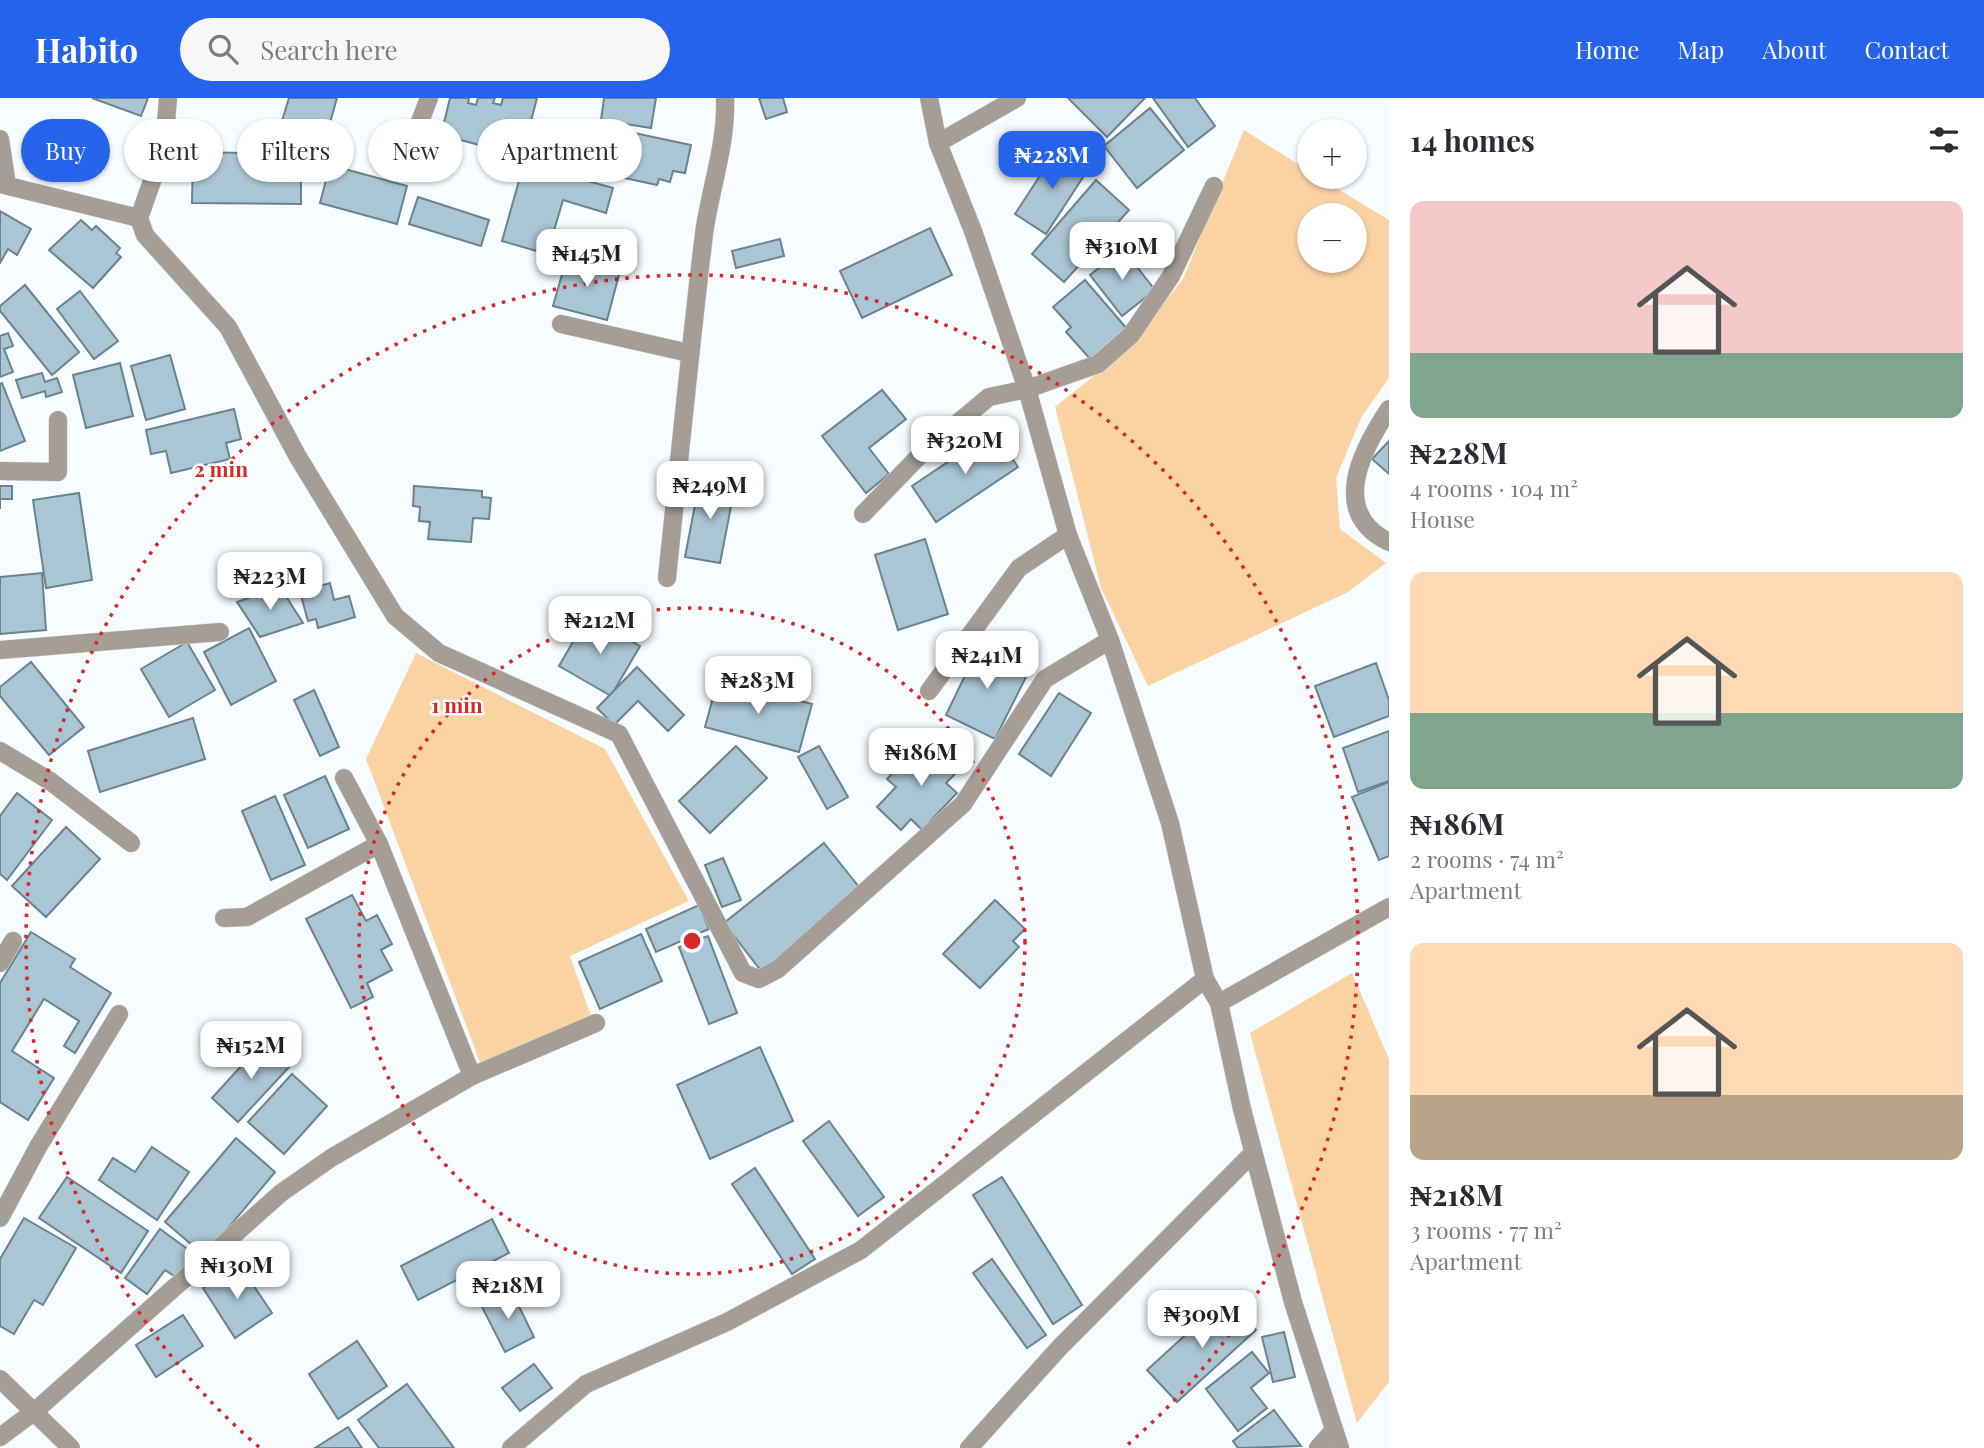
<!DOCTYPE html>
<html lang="en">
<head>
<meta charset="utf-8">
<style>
	body { margin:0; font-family:"Playfair Display",serif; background:#f7f7f7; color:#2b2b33; height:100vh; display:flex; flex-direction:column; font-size:26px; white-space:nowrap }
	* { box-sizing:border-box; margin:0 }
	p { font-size:23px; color:#7c7c81 }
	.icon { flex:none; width:38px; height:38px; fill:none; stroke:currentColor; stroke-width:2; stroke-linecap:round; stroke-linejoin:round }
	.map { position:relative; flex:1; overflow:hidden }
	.drawer { display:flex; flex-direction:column; background:#fff; width:595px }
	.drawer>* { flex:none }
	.hud { position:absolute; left:21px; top:21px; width:665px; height:63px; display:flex; gap:14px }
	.tools { position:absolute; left:1297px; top:21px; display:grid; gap:14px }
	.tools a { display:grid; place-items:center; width:70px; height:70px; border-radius:50%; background:#fff; box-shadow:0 2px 5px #0004; font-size:35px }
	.price { position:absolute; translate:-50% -60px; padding:0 16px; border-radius:14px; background:#fff; color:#222; font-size:23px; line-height:46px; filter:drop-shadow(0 2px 4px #0008) }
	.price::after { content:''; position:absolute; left:50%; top:42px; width:21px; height:16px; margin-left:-10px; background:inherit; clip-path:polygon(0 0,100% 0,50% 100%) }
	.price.on { background:#2563eb; color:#fff }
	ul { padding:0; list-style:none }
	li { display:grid; align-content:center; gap:14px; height:371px; padding:0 21px }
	li span { display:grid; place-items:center; height:217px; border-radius:14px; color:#555 }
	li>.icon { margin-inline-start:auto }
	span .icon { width:126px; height:126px; fill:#fffc; stroke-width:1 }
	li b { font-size:30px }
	h2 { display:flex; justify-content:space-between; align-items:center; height:84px; padding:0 21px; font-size:30px }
	.chip { padding:0 24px; border-radius:32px; background:#fff; box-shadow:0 2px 5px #0004; font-size:24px; line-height:63px }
	.chip.on { background:#2563eb; color:#fff }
	header { display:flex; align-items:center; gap:42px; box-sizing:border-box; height:98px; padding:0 35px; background:#2563eb; color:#fff }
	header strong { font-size:33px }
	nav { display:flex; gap:38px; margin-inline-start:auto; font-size:24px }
	.search { width:490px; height:63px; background:#f7f7f7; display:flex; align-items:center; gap:18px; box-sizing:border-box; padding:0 24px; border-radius:38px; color:#7c7c81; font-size:26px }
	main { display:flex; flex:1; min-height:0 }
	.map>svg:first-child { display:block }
	.green { fill:#fbd3a3; fill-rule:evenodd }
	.building { fill:#aac5d3; stroke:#6a8390; stroke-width:2 }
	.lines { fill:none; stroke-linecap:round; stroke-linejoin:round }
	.minor-casing { stroke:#d2d9dc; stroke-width:19 }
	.minor { stroke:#a69e95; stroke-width:18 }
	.ring { fill:none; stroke:#d62828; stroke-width:3.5; stroke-dasharray:3.5 7 }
	.centre { fill:#d62828; stroke:#fff; stroke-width:3.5 }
	.ring-label { font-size:21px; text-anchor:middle; font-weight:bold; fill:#d62828; stroke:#fff; stroke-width:5; stroke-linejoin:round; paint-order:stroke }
</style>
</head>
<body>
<header>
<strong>Habito</strong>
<div class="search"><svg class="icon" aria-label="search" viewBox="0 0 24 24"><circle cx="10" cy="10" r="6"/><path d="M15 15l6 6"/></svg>Search here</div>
<nav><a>Home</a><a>Map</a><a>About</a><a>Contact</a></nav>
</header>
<main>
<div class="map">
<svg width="1389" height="1350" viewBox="0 0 1389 1350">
	<rect width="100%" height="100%" fill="#f6fcff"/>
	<!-- green -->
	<g class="green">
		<path d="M1244,32l65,41v6h9l71,43v158l-27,38 -26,62 4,51 46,34 -38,29 -200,94 -47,-98 -46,-181 72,-58 56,-70zM1309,117h45v46h-45z"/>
		<path d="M416,555l189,96 84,152 -119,55 21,60 -110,49 -115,-306z"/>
		<path d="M1352,875l37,86v323l-32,41 -107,-390z"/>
	</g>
	<!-- building -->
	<g class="building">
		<path d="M92,0h56l-7,18z"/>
		<path d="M289,0h48l-15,53 -45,-14z"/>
		<path d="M450,0h19l-1,5 8,2 2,-7h17l-2,5 8,2 2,-7h34l-15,58 -81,-21z"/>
		<path d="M604,0h52l-5,30 -50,-8z"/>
		<path d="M759,0h24l4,14 -21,7z"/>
		<path d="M1068,0h77l-38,39z"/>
		<path d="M1153,0h42l20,28 -27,21z"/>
		<path d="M1150,10l34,42 -47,38 -33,-42z"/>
		<path d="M606,29l85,18 -6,28 -12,-2 -3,11 -11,-3 -2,6 -60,-13z"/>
		<path d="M1058,50l31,20 -43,66 -31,-20z"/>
		<path d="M193,54l108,2v50l-109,-1z"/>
		<path d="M524,65l89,25 -7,25 -43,-13 -16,54 -45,-13z"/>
		<path d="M330,67l77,21 -10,38 -77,-21z"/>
		<path d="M1096,82l33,30 -65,72 -32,-28z"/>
		<path d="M418,99l71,23 -8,26 -72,-22z"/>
		<path d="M0,113l31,18 -14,26 -9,-6 -8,14z"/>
		<path d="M81,122l11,10 4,-4 24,22 -4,5 5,4 -28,31 -44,-38z"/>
		<path d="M930,130l22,47 -90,43 -22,-47z"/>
		<path d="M780,141l4,17 -48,12 -4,-17z"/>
		<path d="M1123,151l32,41 -33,26 -32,-41z"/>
		<path d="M567,159l53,14 -13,49 -54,-14z"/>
		<path d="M1085,182l43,50 -36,31 -26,-29 5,-5 -18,-20z"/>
		<path d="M25,187l54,67 -27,23 -52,-64v-5z"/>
		<path d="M80,193l38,50 -24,18 -37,-50z"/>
		<path d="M8,235l5,13 -9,3 9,23 -13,5v-41z"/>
		<path d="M170,257l15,54 -39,11 -15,-54z"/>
		<path d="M120,265l13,53 -47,12 -13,-53z"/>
		<path d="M42,275l3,9 12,-4 5,14 -16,5 -1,-6 -23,7 -6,-18z"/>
		<path d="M2,285l23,58 -25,10v-67z"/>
		<path d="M882,292l24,29 -37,29 20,26 -23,19 -44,-57z"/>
		<path d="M234,311l7,30 -15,4 4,16 -59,14 -5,-22 -15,3 -5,-24z"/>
		<path d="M994,333l24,36 -82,55 -24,-36z"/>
		<path d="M1389,343v33l-17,-15z"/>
		<path d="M700,381l35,7 -15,77 -35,-6z"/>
		<path d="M0,388h12v13h-12v10z"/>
		<path d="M414,388l68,5v6l9,1 -2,21 -16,-1 -2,24 -43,-3 2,-17 -11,-1 1,-14 -7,-1z"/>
		<path d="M79,395l13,87 -46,8 -13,-88z"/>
		<path d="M925,441l23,75 -50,16 -23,-75z"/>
		<path d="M42,475l4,57 -46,4v-57z"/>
		<path d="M330,485l4,17 15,-4 6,21 -37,11 -2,-9 -8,2 -8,-29z"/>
		<path d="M280,489l23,36 -43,14 -23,-35z"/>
		<path d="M588,518l52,30 -29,50 -52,-30z"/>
		<path d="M249,530l27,53 -45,24 -27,-53z"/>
		<path d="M982,542l31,15 -5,11 19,9 -32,64 -49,-24z"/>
		<path d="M187,544l28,48 -46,27 -28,-48z"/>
		<path d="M31,564l53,65 -35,28 -49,-59v-9z"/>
		<path d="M1376,565l13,37v16l-55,21 -19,-51z"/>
		<path d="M637,569l47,48 -16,16 -30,-30 -24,24 -17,-17z"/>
		<path d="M718,581l94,25 -13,48 -94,-25z"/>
		<path d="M314,592l25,57 -19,9 -26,-56z"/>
		<path d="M1059,595l32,20 -40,63 -32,-22z"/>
		<path d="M193,620l12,41 -105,33 -12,-41z"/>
		<path d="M1389,633v50l-31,11 -15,-44z"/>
		<path d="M940,644l24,23 -18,18 11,10 -35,37 -11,-11 -10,11 -24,-23 19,-20 -9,-8 27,-28 9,9z"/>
		<path d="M736,648l31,32 -57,55 -31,-32z"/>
		<path d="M819,648l29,51 -21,12 -29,-52z"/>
		<path d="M325,678l24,53 -41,19 -24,-53z"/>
		<path d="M1389,684v74l-10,4 -27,-63z"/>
		<path d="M17,695l35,27 -45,60 -7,-6v-58z"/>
		<path d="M275,698l30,69 -34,15 -29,-69z"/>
		<path d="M66,729l34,32 -54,58 -34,-31z"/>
		<path d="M824,745l39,49 -101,80 -38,-49z"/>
		<path d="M723,760l18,42 -19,7 -17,-42z"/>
		<path d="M352,797l14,26 11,-6 15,29 -11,6 11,20 -25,13 6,14 -22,11 -45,-89z"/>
		<path d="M995,802l30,29 -12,12 6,6 -39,41 -37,-34z"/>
		<path d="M699,807l10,24 -53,23 -10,-23z"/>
		<path d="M31,834l44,27 -5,8 41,26 -36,60 -11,-7 15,-25 -35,-22 -32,52 42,27 -26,42 -28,-18v-119z"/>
		<path d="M641,836l21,47 -62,28 -21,-47z"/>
		<path d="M708,838l29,77 -28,11 -30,-77z"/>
		<path d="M264,943l27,24 -53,57 -26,-24z"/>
		<path d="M760,949l33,74 -83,38 -33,-74z"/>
		<path d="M292,976l35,32 -43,48 -36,-32z"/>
		<path d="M829,1023l55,76 -26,19 -55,-75z"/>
		<path d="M236,1040l39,34 -70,84 -40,-34z"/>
		<path d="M152,1049l37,25 -32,48 -58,-40 14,-22 22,14z"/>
		<path d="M755,1070l60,91 -23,15 -60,-90z"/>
		<path d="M67,1079l81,54 -27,42 -82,-55z"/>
		<path d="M1002,1079l80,128 -29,19 -80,-129z"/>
		<path d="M24,1120l52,30 -33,57 -9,-5 -20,34 -14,-8v-67z"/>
		<path d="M492,1121l17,34 -91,47 -17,-34z"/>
		<path d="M160,1131l37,27 -17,24 -15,-10 -18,24 -22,-16z"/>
		<path d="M992,1161l54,76 -19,13 -54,-75z"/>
		<path d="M239,1166l33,49 -37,25 -32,-50z"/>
		<path d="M511,1192l23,47 -29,15 -24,-47z"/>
		<path d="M1226,1200l30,32 -79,72 -30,-32z"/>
		<path d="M183,1217l20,31 -47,31 -20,-32z"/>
		<path d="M1284,1234l11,45 -22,5 -11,-45z"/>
		<path d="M357,1243l30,45 -49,33 -29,-45z"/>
		<path d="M1252,1254l17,21 -18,15 16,20 -29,23 -32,-42z"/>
		<path d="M534,1266l18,24 -32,23 -18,-23z"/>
		<path d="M407,1286l47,64h-75l-21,-28z"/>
		<path d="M1274,1312l27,36 -63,2 -5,-7z"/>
		<path d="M348,1329l14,21h-47z"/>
	</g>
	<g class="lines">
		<defs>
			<g id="minor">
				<path d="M168,0l-4,49 -25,71 6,17 83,92 70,130 97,159 44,37 180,81 124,239 16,6 19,-10 185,-165 82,-125 65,-39"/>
				<path d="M929,0l9,45 35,88 54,158 41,146 42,105 60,183 35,156 14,24 23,106 51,193 47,146"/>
				<path d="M0,41l7,46"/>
				<path d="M938,45l79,-45"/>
				<path d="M407,57l22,-57"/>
				<path d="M0,86l139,34"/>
				<path d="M561,226l128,29"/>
				<path d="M1389,311c-28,42 -60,104 0,133"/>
				<path d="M0,373l58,1v-52"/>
				<path d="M863,416l61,-63 65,-54 38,-8 71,-25 33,-29 40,-59 43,-90"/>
				<path d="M667,480c12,-115 23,-229 37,-344 6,-45 23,-90 21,-136"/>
				<path d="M0,552l220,-18"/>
				<path d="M929,593l90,-123 49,-33"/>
				<path d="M0,653l50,30 81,62"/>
				<path d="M344,680l35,66 93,232"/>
				<path d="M224,820l23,-1 132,-73"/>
				<path d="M0,865l13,-22"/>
				<path d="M1219,905l170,-96"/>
				<path d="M0,1120l38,-71 81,-133"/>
				<path d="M0,1281l71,69"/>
				<path d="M0,1339l35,-26 246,-218 50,-35 141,-82 124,-53"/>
				<path d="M511,1350l75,-64 141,-62 134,-72 344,-271"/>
				<path d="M969,1350l91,-101 193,-194"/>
				<path d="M1318,1350l16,-18"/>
			</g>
		</defs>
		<!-- minor casing -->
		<use href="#minor" class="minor-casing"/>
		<!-- minor -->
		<use href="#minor" class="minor"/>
	</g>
	<!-- distance rings -->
	<g class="ring">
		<circle cx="692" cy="843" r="333"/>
		<path d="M259 1349A666 666 0 1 1 1125 1349"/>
	</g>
	<circle cx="692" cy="843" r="10" class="centre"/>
	<g class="ring-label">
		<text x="221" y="379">2 min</text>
		<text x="457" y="615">1 min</text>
	</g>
</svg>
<div class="tools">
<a>+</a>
<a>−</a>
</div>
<b class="price on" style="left:1052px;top:93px">₦228M</b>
<b class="price" style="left:1122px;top:184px">₦310M</b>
<b class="price" style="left:587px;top:191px">₦145M</b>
<b class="price" style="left:965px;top:378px">₦320M</b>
<b class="price" style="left:710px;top:423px">₦249M</b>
<b class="price" style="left:270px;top:514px">₦223M</b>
<b class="price" style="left:600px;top:558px">₦212M</b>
<b class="price" style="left:987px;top:593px">₦241M</b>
<b class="price" style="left:758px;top:618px">₦283M</b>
<b class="price" style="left:921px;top:690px">₦186M</b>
<b class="price" style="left:251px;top:983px">₦152M</b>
<b class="price" style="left:237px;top:1203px">₦130M</b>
<b class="price" style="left:508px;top:1223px">₦218M</b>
<b class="price" style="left:1202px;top:1252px">₦309M</b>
<div class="hud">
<a class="chip on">Buy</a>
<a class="chip">Rent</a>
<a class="chip">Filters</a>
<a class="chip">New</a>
<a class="chip">Apartment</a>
</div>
</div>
<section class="drawer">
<h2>14 homes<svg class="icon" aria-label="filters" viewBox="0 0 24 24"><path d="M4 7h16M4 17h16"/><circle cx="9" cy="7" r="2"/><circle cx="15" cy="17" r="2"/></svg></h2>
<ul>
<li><span style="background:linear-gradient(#f6c9c9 70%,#7fa58c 0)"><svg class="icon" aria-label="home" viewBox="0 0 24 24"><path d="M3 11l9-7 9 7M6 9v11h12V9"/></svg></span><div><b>₦228M</b><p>4 rooms · 104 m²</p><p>House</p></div></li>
<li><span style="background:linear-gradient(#ffd9b3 65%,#7fa58c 0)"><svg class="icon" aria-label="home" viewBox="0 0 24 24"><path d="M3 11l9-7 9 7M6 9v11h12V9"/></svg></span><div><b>₦186M</b><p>2 rooms · 74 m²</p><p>Apartment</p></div></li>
<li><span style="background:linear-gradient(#ffd9b3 70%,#b9a48a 0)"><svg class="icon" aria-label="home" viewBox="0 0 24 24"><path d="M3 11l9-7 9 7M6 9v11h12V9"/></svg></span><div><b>₦218M</b><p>3 rooms · 77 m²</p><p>Apartment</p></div></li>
</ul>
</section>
</main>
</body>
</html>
